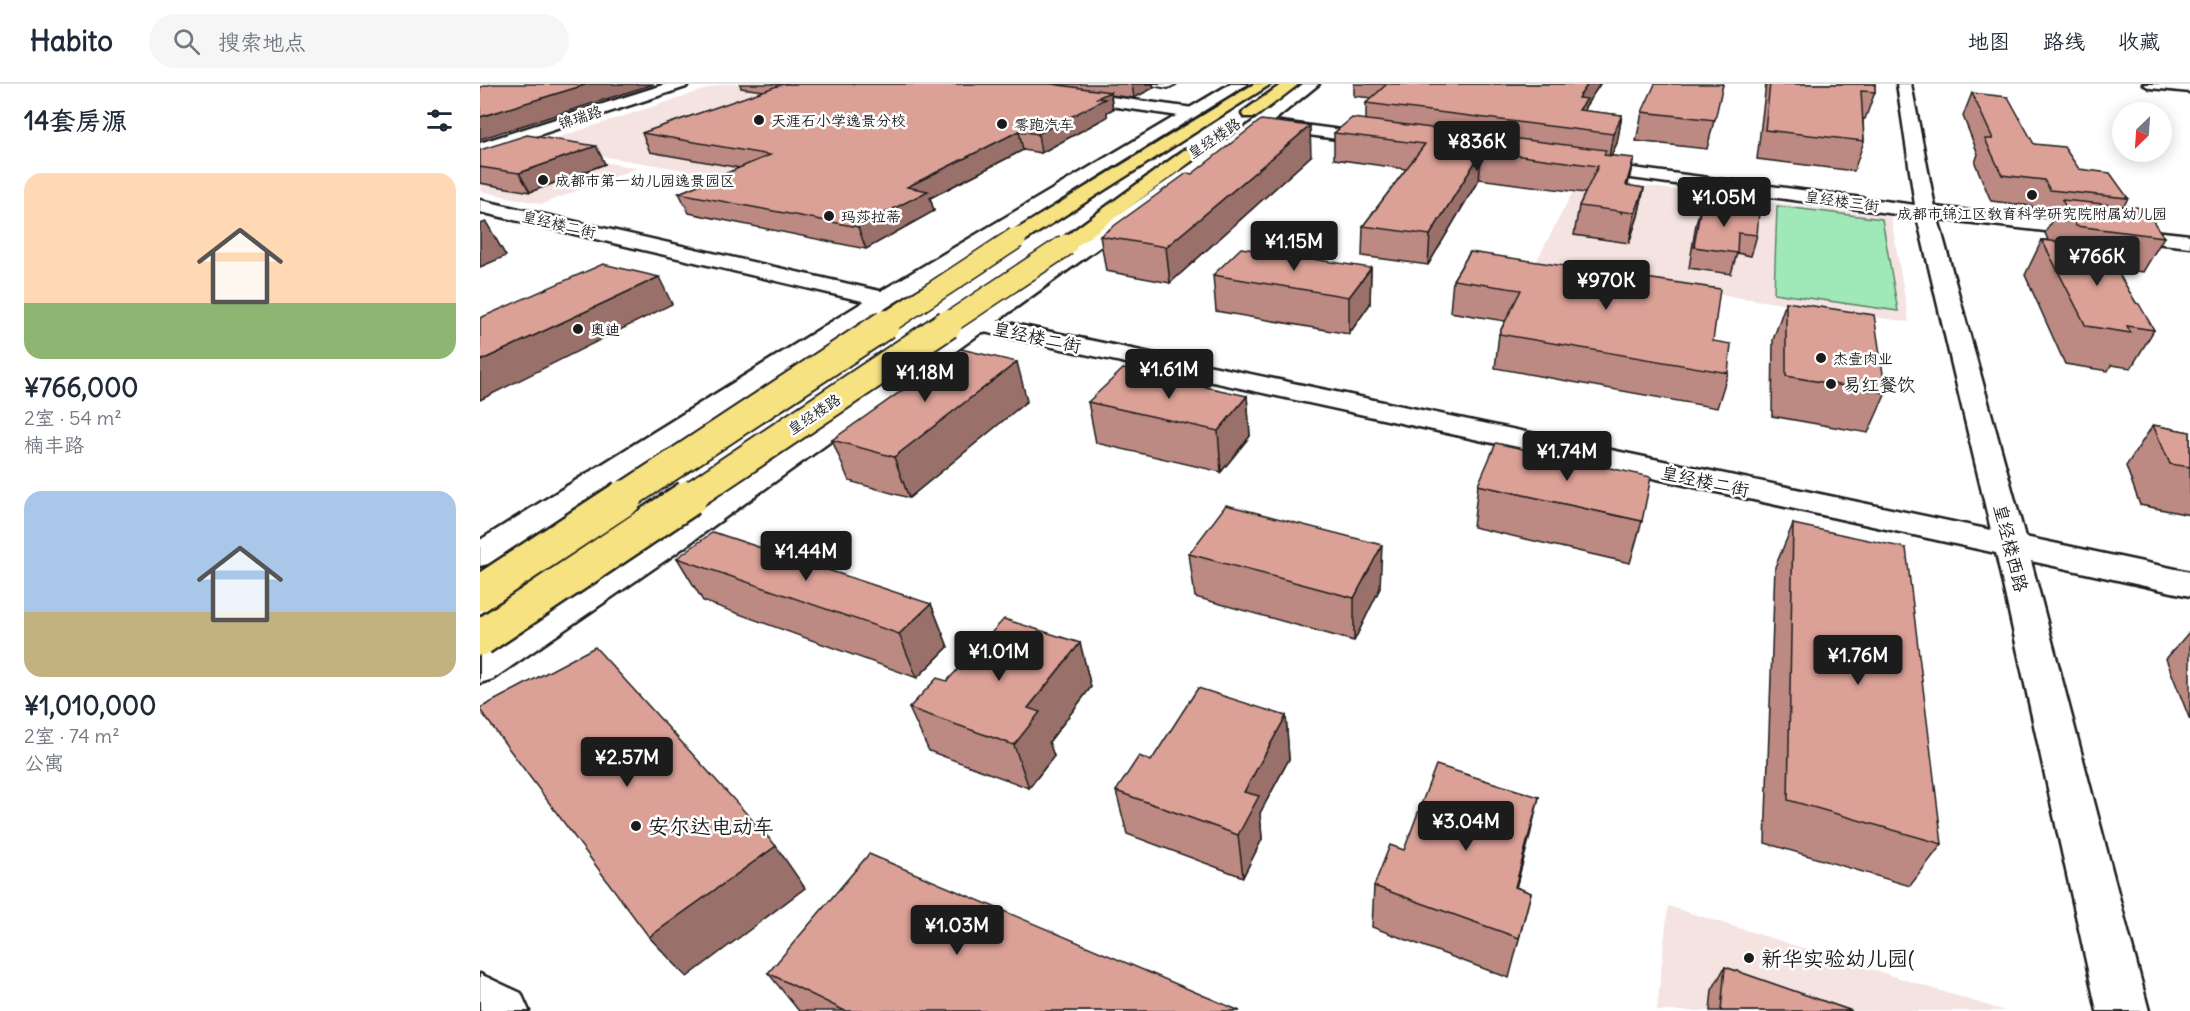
<!DOCTYPE html>
<html lang="zh">
<head>
<meta charset="utf-8">
<style>
	body { margin:0; font-family:Delius,"LXGW WenKai TC",sans-serif; background:#f6f6f7; color:#1f2937; height:100vh; display:flex; flex-direction:column; font-size:22px; white-space:nowrap }
	* { box-sizing:border-box; margin:0 }
	p { font-size:20px; color:#747a83 }
	.icon { flex:none; width:33px; height:33px; fill:none; stroke:currentColor; stroke-width:2; stroke-linecap:round; stroke-linejoin:round }
	.map { position:relative; flex:1; overflow:hidden }
	.details { display:flex; flex-direction:column; background:#fff; width:480px }
	.details>* { flex:none }
	.needle { width:39px; rotate:205deg }
	.fabs { position:absolute; left:1632px; top:18px; display:grid; gap:12px }
	.fabs a { display:grid; place-items:center; width:60px; height:60px; border-radius:50%; background:#fff; box-shadow:0 3px 15px #0003; font-size:30px }
	.price { position:absolute; translate:-50% -51px; padding:0 14px; border-radius:6px; background:#1c1c1c; color:#fff; font-size:20px; line-height:39px; filter:drop-shadow(0 2px 3px #0008) }
	.price::after { content:''; position:absolute; left:50%; top:36px; width:18px; height:14px; margin-left:-9px; background:inherit; clip-path:polygon(0 0,100% 0,50% 100%) }
	.price.active { background:#222; color:#fff }
	ul { padding:0; list-style:none }
	li { display:grid; align-content:center; gap:12px; height:318px; padding:0 24px }
	li span { display:grid; place-items:center; height:186px; border-radius:18px; color:#555 }
	li>.icon { margin-inline-start:auto }
	span .icon { width:108px; height:108px; fill:#fffc; stroke-width:1 }
	li b { font-size:26px }
	h2 { display:flex; justify-content:space-between; align-items:center; height:72px; padding:0 24px; font-size:26px }
	header { display:flex; align-items:center; gap:36px; box-sizing:border-box; height:84px; padding:0 30px; background:#fff; border-bottom:2px solid #e0e1e3 }
	header strong { font-size:28px }
	nav { display:flex; gap:33px; margin-inline-start:auto; font-size:21px }
	.search { width:420px; height:54px; background:#f6f6f7; display:flex; align-items:center; gap:15px; box-sizing:border-box; padding:0 21px; border-radius:33px; color:#747a83; font-size:22px }
	main { display:flex; flex:1; min-height:0 }
	.map>svg:first-child { display:block }
	.built { fill:#f4e3e0 }
	.green { fill:#9fe8b7; stroke:#5e826a; stroke-width:1.5 }
	.lines { fill:none; stroke-linecap:round; stroke-linejoin:round }
	.service-casing { stroke:#1c1c1c; stroke-width:4 }
	.minor-casing { stroke:#1c1c1c; stroke-width:5 }
	.tertiary-casing { stroke:#1c1c1c; stroke-width:5 }
	.secondary-casing { stroke:#1c1c1c; stroke-width:5 }
	.trunk-casing { stroke:#1c1c1c; stroke-width:5 }
	.service { fill:#fff; fill-rule:evenodd }
	.minor { fill:#fff; fill-rule:evenodd }
	.tertiary { fill:#fff; fill-rule:evenodd }
	.secondary { fill:#fff; fill-rule:evenodd }
	.trunk { fill:#f7e281; fill-rule:evenodd }
	.trunk-bridge-far2-casing { stroke:#1c1c1c; stroke-width:24; stroke-linecap:butt }
	.trunk-bridge-far1-casing { stroke:#1c1c1c; stroke-width:32; stroke-linecap:butt }
	.trunk-bridge-casing { stroke:#1c1c1c; stroke-width:40; stroke-linecap:butt }
	.trunk-bridge-far2 { stroke:#f7e281; stroke-width:21 }
	.trunk-bridge-far1 { stroke:#f7e281; stroke-width:28 }
	.trunk-bridge { stroke:#f7e281; stroke-width:35 }
	.wall { fill:#bc8a82; stroke:#1c1c1c; stroke-width:1.5 }
	.shaded-wall { fill:#99716a; stroke:#1c1c1c; stroke-width:1.5 }
	.building { fill:#dba197; stroke:#1c1c1c; stroke-width:1.5 }
	.poi-dot { fill:#1c1c1c; stroke:#fff; stroke-width:2 }
	.labels { text-anchor:middle; dominant-baseline:central; stroke-width:5; stroke-linejoin:round; paint-order:stroke }
	.far-street-label { font-size:15px; fill:#1c1c1c; stroke:#fff }
	.far-poi-label { font-size:15px; fill:#1c1c1c; stroke:#fff; text-anchor:start }
	.street-label { font-size:18px; fill:#1c1c1c; stroke:#fff }
	.poi-label { font-size:18px; fill:#1c1c1c; stroke:#fff; text-anchor:start }
	.near-poi-label { font-size:21px; fill:#1c1c1c; stroke:#fff; text-anchor:start }
</style>
</head>
<body>
<header>
<strong>Habito</strong>
<div class="search"><svg class="icon" aria-label="search" viewBox="0 0 24 24"><circle cx="10" cy="10" r="6"/><path d="M15 15l6 6"/></svg>搜索地点</div>
<nav><a>地图</a><a>路线</a><a>收藏</a></nav>
</header>
<main>
<section class="details">
<h2>14套房源<svg class="icon" aria-label="filters" viewBox="0 0 24 24"><path d="M4 7h16M4 17h16"/><circle cx="9" cy="7" r="2"/><circle cx="15" cy="17" r="2"/></svg></h2>
<ul>
<li><span style="background:linear-gradient(#ffd9b3 70%,#8fb573 0)"><svg class="icon" aria-label="home" viewBox="0 0 24 24"><path d="M3 11l9-7 9 7M6 9v11h12V9"/></svg></span><div><b>¥766,000</b><p>2室 · 54 m²</p><p>楠丰路</p></div></li>
<li><span style="background:linear-gradient(#a9c7e8 65%,#c2b280 0)"><svg class="icon" aria-label="home" viewBox="0 0 24 24"><path d="M3 11l9-7 9 7M6 9v11h12V9"/></svg></span><div><b>¥1,010,000</b><p>2室 · 74 m²</p><p>公寓</p></div></li>
</ul>
</section>
<div class="map">
<svg width="1710" height="927" viewBox="0 0 1710 927">
	<rect width="100%" height="100%" fill="#fff"/>
	<filter id="ink" filterUnits="userSpaceOnUse"><feTurbulence type="fractalNoise" baseFrequency=".0167" numOctaves="2"/><feDisplacementMap in="SourceGraphic" scale="12" xChannelSelector="R" yChannelSelector="G"/><feConvolveMatrix kernelMatrix="1 2 1 2 8 2 1 2 1" color-interpolation-filters="sRGB"/></filter>
	<g filter="url(#ink)">
		<!-- built -->
		<g class="built">
			<path d="M99,0h91l-190,62v-32z"/>
			<path d="M242,0h157l-116,99 -228,-38z"/>
			<path d="M56,66l101,18 -95,36 -62,-13v-24z"/>
			<path d="M1100,94l311,39 18,105 -376,-54z"/>
			<path d="M1188,822l337,105h-348z"/>
		</g>
		<!-- green -->
		<path class="green" d="M1297,122l105,13 16,92 -124,-18z"/>
		<g class="lines">
			<defs>
				<path id="service" d="M666,0h30l-8,4z"/>
				<path id="minor" d="M0,116l404,92 8,2 4,5 -4,5 -8,2 -404,-94z"/>
				<g id="tertiary">
					<path d="M186,0h22l-2,3 -206,67v-11z"/>
					<path d="M1417,0h14l24,123 255,28v12l-252,-28 87,318 165,35v24l-159,-35 118,450h-52l-101,-458 -1021,-223 -9,-2 -3,-5 3,-5 9,-2 1016,214 -74,-313 -330,-45 -6,-1 -3,-4 3,-4 6,-1 328,43z"/>
					<path d="M587,7l126,17 8,5 -8,5 -131,-19 -3,-3 3,-3z"/>
					<path d="M786,36l113,15 8,5 -8,5 -119,-17 -2,-3z"/>
					<path d="M0,890l41,19 8,18h-49z"/>
				</g>
				<g id="secondary">
					<path d="M750,0h17l-355,220 -400,259 -12,3v-26l396,-246z"/>
					<path d="M823,0h16l-53,43 -590,426 -183,126 -13,4v-33l172,-113 602,-416z"/>
					<path d="M1663,0h47v8l-40,-4z"/>
				</g>
				<g id="trunk">
					<path d="M774,0h17l-248,158 -7,2 -7,-2 -3,-4 3,-4z"/>
					<path d="M802,0h17l-43,33h-12l-2,-3 2,-3z"/>
					<path d="M710,65l6,1 3,4 -3,4 -123,91 -7,2 -7,-2 -3,-4 3,-4 125,-91z"/>
				</g>
			</defs>
			<!-- service casing -->
			<use href="#service" class="service-casing"/>
			<!-- minor casing -->
			<use href="#minor" class="minor-casing"/>
			<!-- tertiary casing -->
			<use href="#tertiary" class="tertiary-casing"/>
			<!-- secondary casing -->
			<use href="#secondary" class="secondary-casing"/>
			<!-- trunk casing -->
			<use href="#trunk" class="trunk-casing"/>
			<!-- service -->
			<use href="#service" class="service"/>
			<!-- minor -->
			<use href="#minor" class="minor"/>
			<!-- tertiary -->
			<use href="#tertiary" class="tertiary"/>
			<!-- secondary -->
			<use href="#secondary" class="secondary"/>
			<!-- trunk -->
			<use href="#trunk" class="trunk"/>
			<defs>
				<g id="trunk-bridge-far2">
					<path d="M404,241l132,-87"/>
					<path d="M466,241l120,-80"/>
				</g>
				<g id="trunk-bridge-far1">
					<path d="M141,415l265,-175"/>
					<path d="M207,415l261,-175"/>
				</g>
				<g id="trunk-bridge">
					<path d="M0,509l144,-95"/>
					<path d="M0,554l209,-140"/>
				</g>
			</defs>
			<!-- trunk-bridge-far2 casing -->
			<use href="#trunk-bridge-far2" class="trunk-bridge-far2-casing"/>
			<!-- trunk-bridge-far1 casing -->
			<use href="#trunk-bridge-far1" class="trunk-bridge-far1-casing"/>
			<!-- trunk-bridge casing -->
			<use href="#trunk-bridge" class="trunk-bridge-casing"/>
			<!-- trunk-bridge-far2 -->
			<use href="#trunk-bridge-far2" class="trunk-bridge-far2"/>
			<!-- trunk-bridge-far1 -->
			<use href="#trunk-bridge-far1" class="trunk-bridge-far1"/>
			<!-- trunk-bridge -->
			<use href="#trunk-bridge" class="trunk-bridge"/>
		</g>
		<!-- wall -->
		<g class="wall">
			<path d="M260,0h413v4l-19,10 -23,-3 2,14 -6,3v5l-66,36 -18,-3 -93,48 4,13 -68,38 -177,-36 -10,-20 61,-25 -90,-16 -8,-19 122,-42 -23,-3z"/>
			<path d="M874,0h246l-15,23v4l37,4 -5,28 -6,13 17,30 16,2 -6,28 -9,27 -55,-8 5,-29 6,-13 -106,-14 -51,86 -66,-9 1,-30 43,-57 -72,-10v-26l32,-13v-17l6,-5 -18,-2z"/>
			<path d="M1243,0l-16,65 -71,-8 6,-29z"/>
			<path d="M1286,0h109v8l-10,27h-2l1,22 -10,30 -97,-12z"/>
			<path d="M1492,9l62,51 94,54 -4,8 40,31 -21,35 -28,-4 21,35 18,27 -23,38 -20,-3 -3,6 -43,-7 -40,-89 17,-35h6l-3,-7 8,-15 -16,-2 -5,-10 -41,-5 -16,-38 3,-9 -15,-38z"/>
			<path d="M116,62l9,18 -75,28 -50,-9v-33z"/>
			<path d="M831,72l-141,127 -64,-12 -6,-35 92,-62z"/>
			<path d="M1221,121l56,30 -6,21 -14,-3 -6,21 -42,-6 7,-44z"/>
			<path d="M990,168l243,89 15,32 -11,35 -222,-40 4,-34 6,-13 -55,-9 3,-32z"/>
			<path d="M891,184l-1,36 -21,30 -133,-23 -3,-36z"/>
			<path d="M1306,218l100,91 -18,40 -96,-17 1,-76z"/>
			<path d="M767,312l3,40 -29,36 -125,-29 -8,-41z"/>
			<path d="M547,317l-118,97 -60,-17 -17,-41z"/>
			<path d="M1673,341l37,7v83l-50,-10 -14,-39z"/>
			<path d="M998,401l164,36 -12,42 -157,-36z"/>
			<path d="M1313,440l149,320 -32,42 -145,-43 10,-276z"/>
			<path d="M709,470l191,34 -26,53 -159,-44z"/>
			<path d="M197,474l254,46 17,43 -31,31 -214,-77z"/>
			<path d="M1710,547v89l-24,-61z"/>
			<path d="M600,559l11,44 -42,55 5,14 -25,32 -100,-37 -20,-43 38,-27z"/>
			<path d="M806,632l3,43 -29,54 2,26 -19,38 -116,-43 -11,-43 35,-30z"/>
			<path d="M1059,713l-23,90 15,6 -22,85 -137,-51 2,-41 30,-36z"/>
			<path d="M1245,883l127,44h-142l2,-21z"/>
			<path d="M288,889l472,38h-441z"/>
		</g>
		<!-- shaded-wall -->
		<g class="shaded-wall">
			<path d="M108,0h66l-174,55v-22z"/>
			<path d="M652,0h21v4l-19,10z"/>
			<path d="M1108,0h12l-15,23 -3,19 -4,-28z"/>
			<path d="M630,8l3,17 -6,3v5l-66,36 -3,-19 59,-36z"/>
			<path d="M1142,31l-5,28 -9,19 5,-28z"/>
			<path d="M830,42l1,30 -141,127 -4,-36z"/>
			<path d="M539,47l4,19 -93,48 4,13 -68,38 -8,-22 49,-40z"/>
			<path d="M116,62l9,18 -75,28 -11,-19z"/>
			<path d="M1002,67l-3,28 -51,86 2,-30z"/>
			<path d="M1154,74l-6,27 -7,29 5,-29z"/>
			<path d="M1164,104l-6,28 -9,27 6,-30z"/>
			<path d="M6,138l20,34 -26,11v-43z"/>
			<path d="M891,184l-1,36 -21,30v-37z"/>
			<path d="M179,193l13,27 -192,96v-39z"/>
			<path d="M537,278l10,39 -118,97 -15,-41z"/>
			<path d="M767,312l3,40 -29,36 -3,-41z"/>
			<path d="M902,461l-2,43 -26,53v-43z"/>
			<path d="M451,520l17,43 -31,31 -18,-44z"/>
			<path d="M600,559l11,44 -42,55 5,14 -25,32 -15,-43 14,-37z"/>
			<path d="M806,632l3,43 -29,54 2,26 -19,38 -5,-42 6,-43z"/>
			<path d="M1059,713l-10,43 -24,88 10,-41z"/>
			<path d="M296,762l29,42 -118,89 -38,-40z"/>
		</g>
		<!-- building -->
		<g class="building">
			<path d="M12,0h96l-108,33v-30z"/>
			<path d="M303,0h268l59,8 -13,6 8,1 -67,35 -19,-3 -112,56 21,4 -70,36 -179,-34 91,-38 -128,-22z"/>
			<path d="M907,0h201l-10,14 9,1 -8,11 43,5 -9,19 -247,-31z"/>
			<path d="M1175,0h68l-8,36 -73,-8z"/>
			<path d="M1290,0h105v8l-14,-1 3,50 -99,-11z"/>
			<path d="M1492,9l36,4 26,47 30,3 15,22 31,4 18,25 -78,-8 -6,-10 -42,-5 -17,-36h8z"/>
			<path d="M872,34l254,32 -2,5 30,3 -8,27 18,3 -9,25 -56,-7 19,-40 -116,-15 -52,84 -67,-9 62,-82 -91,-11z"/>
			<path d="M781,36l49,6 -144,121 -66,-11 87,-63 5,1z"/>
			<path d="M47,51l69,11 -77,27 -39,-6v-17z"/>
			<path d="M1582,116l82,8 20,29 -88,-11z"/>
			<path d="M1221,121l58,7 -2,23 -19,-2 -1,20 -43,-6z"/>
			<path d="M1562,156l61,7 33,56 3,1 15,26 -27,-4 4,7 -45,-7z"/>
			<path d="M761,164l130,20 -22,29 -136,-22z"/>
			<path d="M990,168l250,37 -7,52 18,3 -3,29 -229,-39 22,-44 -68,-10z"/>
			<path d="M123,180l56,13 -179,84v-43z"/>
			<path d="M1306,218l88,13 12,78 -100,-17z"/>
			<path d="M481,265l56,13 -123,95 -62,-17z"/>
			<path d="M643,285l124,27 -29,35 -130,-29z"/>
			<path d="M1673,341l37,7v35l-20,-3z"/>
			<path d="M1016,359l155,34 -9,44 -164,-36z"/>
			<path d="M746,421l156,40 -28,53 -165,-44z"/>
			<path d="M1313,440l113,24 36,296 -154,-44z"/>
			<path d="M233,448l218,72 -32,30 -222,-76z"/>
			<path d="M524,535l76,24 -52,65 12,4 -26,33 -105,-37 28,-30 10,3z"/>
			<path d="M115,563l181,199 -127,91 -169,-227v-2z"/>
			<path d="M718,604l88,28 -42,76 15,4 -21,39 -122,-44 23,-35 12,5z"/>
			<path d="M956,681l103,32 -24,90 16,6 -12,45 -145,-52 16,-41 14,5z"/>
			<path d="M389,770l371,157h-395l-77,-38z"/>
			<path d="M1245,883l127,44h-131z"/>
		</g>
	</g>
	<!-- markers -->
	<g class="poi-dot">
		<circle cx="279" cy="36" r="6"/>
		<circle cx="522" cy="40" r="6"/>
		<circle cx="63" cy="96" r="6"/>
		<circle cx="1552" cy="111" r="6"/>
		<circle cx="349" cy="132" r="6"/>
		<circle cx="98" cy="245" r="6"/>
		<circle cx="1341" cy="274" r="6"/>
		<circle cx="1351" cy="300" r="6"/>
		<circle cx="156" cy="742" r="6"/>
		<circle cx="1269" cy="874" r="6"/>
	</g>
	<g class="labels">
		<!-- far-street labels -->
		<g class="far-street-label">
			<text transform="translate(100 33) rotate(-18)">锦瑞路</text>
			<text transform="translate(734 54) rotate(-34)">皇经楼路</text>
			<text transform="translate(1362 117) rotate(8)">皇经楼三街</text>
			<text transform="translate(79 140) rotate(13)">皇经楼二街</text>
			<text transform="translate(334 330) rotate(-34)">皇经楼路</text>
		</g>
		<!-- far-poi labels -->
		<g class="far-poi-label">
			<text x="291" y="36">天涯石小学逸景分校</text>
			<text x="534" y="40">零跑汽车</text>
			<text x="75" y="96">成都市第一幼儿园逸景园区</text>
			<text x="1552" y="129" text-anchor="middle">成都市锦江区教育科学研究院附属幼儿园</text>
			<text x="361" y="132">玛莎拉蒂</text>
			<text x="110" y="245">奥迪</text>
			<text x="1353" y="274">杰壹肉业</text>
		</g>
		<!-- street labels -->
		<g class="street-label">
			<text transform="translate(557 253) rotate(12)">皇经楼二街</text>
			<text transform="translate(1225 397) rotate(12)">皇经楼二街</text>
			<text transform="translate(1531 464) rotate(76)">皇经楼西路</text>
		</g>
		<!-- poi labels -->
		<g class="poi-label">
			<text x="1363" y="300">易红餐饮</text>
		</g>
		<!-- near-poi labels -->
		<g class="near-poi-label">
			<text x="168" y="742">安尔达电动车</text>
			<text x="1281" y="874">新华实验幼儿园(</text>
		</g>
	</g>
</svg>
<div class="fabs">
<a><svg class="needle" viewBox="-14 -14 28 28"><path d="M0-13l5 13h-10z" fill="#e53935"/><path d="M0 13l5-13h-10z" fill="#747a83"/></svg></a>
</div>
<b class="price" style="left:997px;top:88px">¥836K</b>
<b class="price" style="left:1244px;top:144px">¥1.05M</b>
<b class="price" style="left:814px;top:188px">¥1.15M</b>
<b class="price active" style="left:1617px;top:203px">¥766K</b>
<b class="price" style="left:1126px;top:227px">¥970K</b>
<b class="price" style="left:689px;top:316px">¥1.61M</b>
<b class="price" style="left:445px;top:319px">¥1.18M</b>
<b class="price" style="left:1087px;top:398px">¥1.74M</b>
<b class="price" style="left:326px;top:498px">¥1.44M</b>
<b class="price" style="left:519px;top:598px">¥1.01M</b>
<b class="price" style="left:1378px;top:602px">¥1.76M</b>
<b class="price" style="left:147px;top:704px">¥2.57M</b>
<b class="price" style="left:986px;top:768px">¥3.04M</b>
<b class="price" style="left:477px;top:872px">¥1.03M</b>
</div>
</main>
</body>
</html>
